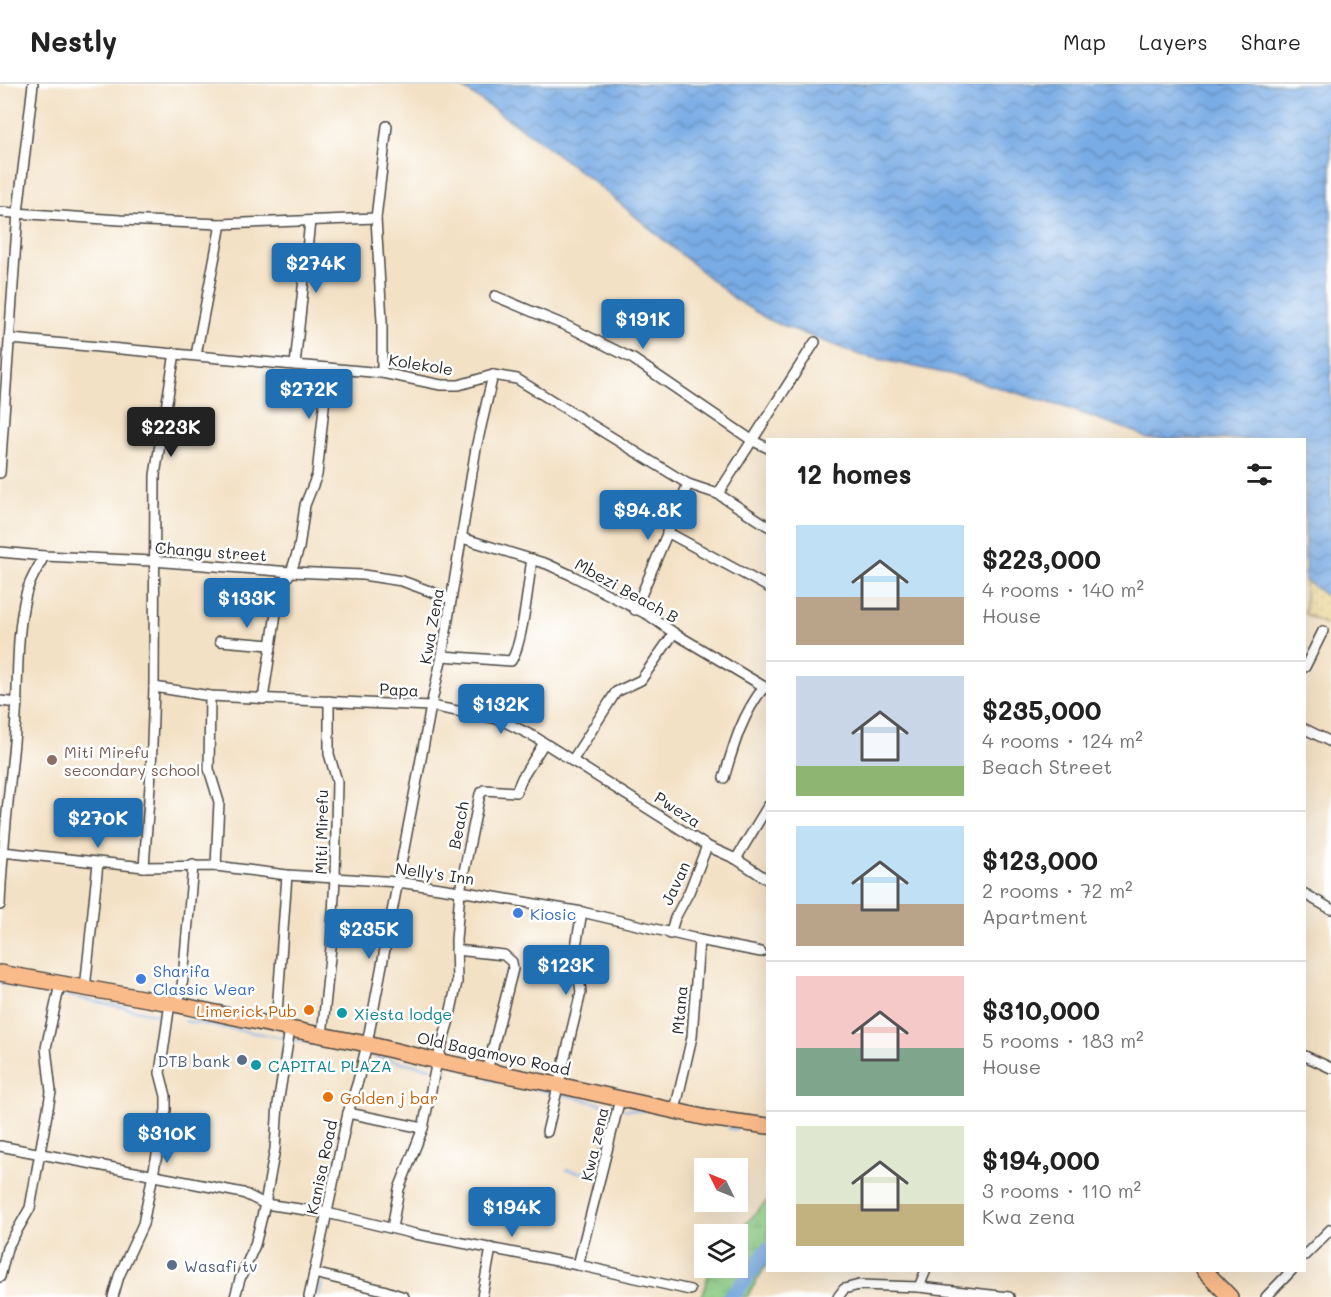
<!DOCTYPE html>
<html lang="en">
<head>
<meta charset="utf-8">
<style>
	body { margin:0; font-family:Mali,sans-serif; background:#f6f6f6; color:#222; height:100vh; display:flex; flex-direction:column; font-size:22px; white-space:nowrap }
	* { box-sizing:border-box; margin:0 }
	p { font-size:20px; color:#767676 }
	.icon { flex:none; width:33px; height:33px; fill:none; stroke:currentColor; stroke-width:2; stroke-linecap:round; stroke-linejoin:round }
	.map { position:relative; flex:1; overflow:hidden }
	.details { position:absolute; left:766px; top:354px; width:540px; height:834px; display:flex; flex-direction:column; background:#fff; border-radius:0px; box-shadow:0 6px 24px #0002 }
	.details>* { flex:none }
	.needle { width:39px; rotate:313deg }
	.controls { position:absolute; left:694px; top:1074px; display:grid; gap:12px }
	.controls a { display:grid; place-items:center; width:54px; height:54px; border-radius:0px; background:#fff; box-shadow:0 6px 24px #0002; font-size:30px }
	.price { position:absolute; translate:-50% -51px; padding:0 14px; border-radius:6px; background:#1f6fb2; color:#fff; font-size:20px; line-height:39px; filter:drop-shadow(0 2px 3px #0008) }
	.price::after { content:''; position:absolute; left:50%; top:36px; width:18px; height:14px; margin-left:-9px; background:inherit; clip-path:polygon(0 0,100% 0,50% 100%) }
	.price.selected { background:#222; color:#fff }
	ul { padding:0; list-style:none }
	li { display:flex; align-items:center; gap:18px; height:150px; padding:0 30px }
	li+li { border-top:2px solid #e0e0e0 }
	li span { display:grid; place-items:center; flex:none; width:168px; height:120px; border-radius:0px; color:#555 }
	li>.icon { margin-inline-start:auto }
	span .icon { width:72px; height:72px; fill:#fffc; stroke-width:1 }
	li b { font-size:26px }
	h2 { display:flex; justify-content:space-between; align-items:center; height:72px; padding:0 30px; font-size:26px }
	header { display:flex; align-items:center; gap:36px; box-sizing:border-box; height:84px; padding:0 30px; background:#fff; border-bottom:2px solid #e0e0e0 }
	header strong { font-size:28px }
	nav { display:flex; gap:33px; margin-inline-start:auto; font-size:21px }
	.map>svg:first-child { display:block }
	.wetland { fill:url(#wetland-marsh); stroke:#5e7f5a; stroke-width:1.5 }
	.sand { fill:url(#sand-dots); stroke:#8c8264; stroke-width:1.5 }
	.water { fill:url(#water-waves); stroke:#526c88; stroke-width:1.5 }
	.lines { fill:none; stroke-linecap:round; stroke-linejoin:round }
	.stream { stroke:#79ace5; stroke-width:2 }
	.river { stroke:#79ace5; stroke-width:15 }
	.street-casing { stroke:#494642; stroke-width:12 }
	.primary-casing { stroke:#494642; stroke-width:18 }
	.street { stroke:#fff; stroke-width:9 }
	.primary { stroke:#fabb8b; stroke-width:15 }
	.education-dot { fill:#8d6e63; stroke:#fff; stroke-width:2 }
	.shop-dot { fill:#3f7fe0; stroke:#fff; stroke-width:2 }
	.food-dot { fill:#e8710a; stroke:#fff; stroke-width:2 }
	.culture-dot { fill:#0f9aa8; stroke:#fff; stroke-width:2 }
	.service-dot { fill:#5c6f8a; stroke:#fff; stroke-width:2 }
	.labels { text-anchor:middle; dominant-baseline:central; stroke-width:5; stroke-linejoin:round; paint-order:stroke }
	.street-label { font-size:16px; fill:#2b2b2b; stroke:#fff }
	.education-label { font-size:16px; fill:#785e54; stroke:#fff; text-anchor:start }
	.shop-label { font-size:16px; fill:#366cbe; stroke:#fff; text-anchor:start }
	.food-label { font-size:16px; fill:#c56008; stroke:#fff; text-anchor:end }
	.culture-label { font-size:16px; fill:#0d838f; stroke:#fff; text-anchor:start }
	.service-label { font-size:16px; fill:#4e5e75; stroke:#fff; text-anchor:end }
</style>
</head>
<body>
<header>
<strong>Nestly</strong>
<nav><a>Map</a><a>Layers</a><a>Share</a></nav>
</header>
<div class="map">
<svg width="1331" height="1213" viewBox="0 0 1331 1213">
	<defs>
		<pattern id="wetland-marsh" width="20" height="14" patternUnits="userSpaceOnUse" patternTransform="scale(1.5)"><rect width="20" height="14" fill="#92d38a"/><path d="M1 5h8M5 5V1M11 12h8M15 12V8" fill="none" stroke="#7eb577"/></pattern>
		<pattern id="sand-dots" width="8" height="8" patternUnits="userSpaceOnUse" patternTransform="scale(1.5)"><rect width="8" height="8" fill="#eeda9e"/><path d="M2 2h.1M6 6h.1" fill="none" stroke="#cb8" stroke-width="1.8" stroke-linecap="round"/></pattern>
		<pattern id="water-waves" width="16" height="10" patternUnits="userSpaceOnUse" patternTransform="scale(1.5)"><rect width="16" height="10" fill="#79ace5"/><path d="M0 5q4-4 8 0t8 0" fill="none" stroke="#638cba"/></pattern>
	</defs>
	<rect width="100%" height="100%" fill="#fff"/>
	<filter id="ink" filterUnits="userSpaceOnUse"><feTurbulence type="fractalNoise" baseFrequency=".0167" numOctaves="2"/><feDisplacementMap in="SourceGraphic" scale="12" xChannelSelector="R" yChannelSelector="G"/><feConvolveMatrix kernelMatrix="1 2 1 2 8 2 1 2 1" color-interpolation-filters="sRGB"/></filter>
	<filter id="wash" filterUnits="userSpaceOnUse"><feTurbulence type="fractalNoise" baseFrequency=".008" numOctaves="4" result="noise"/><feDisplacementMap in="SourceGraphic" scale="24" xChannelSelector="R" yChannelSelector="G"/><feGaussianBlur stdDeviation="1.35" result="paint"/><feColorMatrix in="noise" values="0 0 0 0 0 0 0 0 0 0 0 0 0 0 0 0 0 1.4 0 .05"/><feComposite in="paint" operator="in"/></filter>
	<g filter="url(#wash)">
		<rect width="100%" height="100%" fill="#f3e1c5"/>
		<!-- wetland -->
		<path class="wetland" d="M768,1116v62l-21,35h-45l8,-29h28v-34h-2z"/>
		<!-- sand -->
		<path class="sand" d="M1305,496l26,19v28l-26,-13z"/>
		<!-- water -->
		<path class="water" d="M457,0h874v515l-26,-19v-140l-158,-1 -9,-6 -71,-25 -104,-31 -103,-22 -89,-34 -35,-21 -142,-118 -57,-43z"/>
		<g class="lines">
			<!-- stream -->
			<g class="stream">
				<path d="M0,898l51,12"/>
				<path d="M64,911l100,21"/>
				<path d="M185,937l100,17"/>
				<path d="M291,955l23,5"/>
				<path d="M324,962l34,6"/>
				<path d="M375,973l56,11"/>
				<path d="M437,985l11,2"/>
				<path d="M488,995l31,6"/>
				<path d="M530,1004l21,4"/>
				<path d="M561,1010l52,13 -12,48"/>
				<path d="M624,1025l18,2"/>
				<path d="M728,1044l8,2"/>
				<path d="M567,1086l30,5"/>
				<path d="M319,1213l4,-18"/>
			</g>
			<!-- river -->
			<path class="river" d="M729,1213l7,-5 32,-43"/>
		</g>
	</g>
	<g filter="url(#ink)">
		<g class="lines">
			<defs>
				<g id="street">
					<path d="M0,128l120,8 101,4 155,-6"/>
					<path d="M495,212l74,31 64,32 120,82 15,7"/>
					<path d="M11,255l371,34 59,12h18l34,-10 24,4 171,105 30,10 50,32"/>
					<path d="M196,271l25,-131"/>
					<path d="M295,281l15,-144"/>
					<path d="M382,289v-52l-6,-103 11,-92"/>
					<path d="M0,389l18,-261 15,-128"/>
					<path d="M718,410l97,-152"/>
					<path d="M667,448l101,55"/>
					<path d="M462,454l85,26 26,12 77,40 24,17 94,56"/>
					<path d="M0,468l44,4 109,5 138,11 72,3 39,6 49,18"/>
					<path d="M635,526l53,-126"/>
					<path d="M220,557l51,4"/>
					<path d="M442,572l69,5c12,-17 17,-78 21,-102"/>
					<path d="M1305,583l18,-36"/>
					<path d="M154,603l56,9 221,10 68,13 36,18 172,109 29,13 32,21"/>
					<path d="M210,612l-1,73 10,33 -3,64"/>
					<path d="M263,615l17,-112 11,-15 8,-24 6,-43 12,-30 11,-107"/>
					<path d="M0,617l18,2"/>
					<path d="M1305,645l26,13"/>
					<path d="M572,677l44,-69 25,-12 33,-47"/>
					<path d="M724,694c10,-34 18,-63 40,-91"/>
					<path d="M2,768l142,15 72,-1 71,9 111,7 62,9 122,21 111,26 6,2 -7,97 -17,73"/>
					<path d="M736,775l32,-53"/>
					<path d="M144,783l7,-95 3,-85 1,-212 20,-122"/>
					<path d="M1305,810l26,15"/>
					<path d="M0,821c2,-59 10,-116 15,-174 4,-46 0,-92 11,-137 3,-13 12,-26 18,-38"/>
					<path d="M670,850l5,-16 14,-26 18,-46"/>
					<path d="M699,856l62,12"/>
					<path d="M456,866l48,5 8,7 1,7 -26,102"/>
					<path d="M85,905l13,-126"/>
					<path d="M178,922l5,-27 10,-114"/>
					<path d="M276,942l11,-151"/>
					<path d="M322,952l9,-89 4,-69 2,-97 -8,-27v-53"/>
					<path d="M1305,972l26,12"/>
					<path d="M348,1029l75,15"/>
					<path d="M547,1048l34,-140 -6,-40 7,-40"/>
					<path d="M0,1062l243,47 22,11 62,9 88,21 163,31 112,25"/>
					<path d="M392,1144l7,-39 24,-61 14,-67 12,-41 8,-38 -1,-42 4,-49 20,-97 4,-4 32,2 6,-14 22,-35"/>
					<path d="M1305,1171l26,-26"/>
					<path d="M578,1181l42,-166"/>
					<path d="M314,1189l69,17 21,7"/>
					<path d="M0,1193l7,-29 23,-40 21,-116 -5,-44 14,-64"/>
					<path d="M919,1203l7,-17"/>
					<path d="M113,1213l6,-21 24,-52 23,-114v-14l-6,-23 10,-70"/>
					<path d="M235,1213l5,-18 15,-34 10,-41 10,-55 3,-45 12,-75"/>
					<path d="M309,1213l39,-184 10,-32 9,-37 64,-338 11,-50 34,-208 17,-73"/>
					<path d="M482,1213l9,-49"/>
					<path d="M838,1213l6,-8 15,-4 60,2 90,10"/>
					<path d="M1266,1213l26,-27"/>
				</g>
				<g id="primary">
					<path d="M0,889l170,30 120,26 77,15 70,17 121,24 149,33 61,8"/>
					<path d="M1204,1186l26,27"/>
				</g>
			</defs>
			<!-- street casing -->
			<use href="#street" class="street-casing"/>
			<!-- primary casing -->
			<use href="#primary" class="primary-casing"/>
			<!-- street -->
			<use href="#street" class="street"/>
			<!-- primary -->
			<use href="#primary" class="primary"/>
		</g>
	</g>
	<!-- markers -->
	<circle class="education-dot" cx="52" cy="676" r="6"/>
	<g class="shop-dot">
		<circle cx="518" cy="829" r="6"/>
		<circle cx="141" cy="895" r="6"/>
	</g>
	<g class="food-dot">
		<circle cx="309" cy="926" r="6"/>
		<circle cx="328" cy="1013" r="6"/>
	</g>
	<g class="culture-dot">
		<circle cx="342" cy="929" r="6"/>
		<circle cx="256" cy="981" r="6"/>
	</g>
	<g class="service-dot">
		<circle cx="242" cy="976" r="6"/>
		<circle cx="172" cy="1181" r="6"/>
	</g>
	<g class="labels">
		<!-- street labels -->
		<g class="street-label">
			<text transform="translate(421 280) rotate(9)">Kolekole</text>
			<text transform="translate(211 467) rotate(4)">Changu street</text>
			<text transform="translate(627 506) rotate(29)">Mbezi Beach B</text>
			<text transform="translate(431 542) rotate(-80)">Kwa Zena</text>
			<text transform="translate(399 605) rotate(3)">Papa</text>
			<text transform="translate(678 725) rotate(33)">Pweza</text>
			<text transform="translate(458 741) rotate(-79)">Beach</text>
			<text transform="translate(321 748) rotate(-89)">Miti Mirefu</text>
			<text transform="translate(435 789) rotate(8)">Nelly's Inn</text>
			<text transform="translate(675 799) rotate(-65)">Javan</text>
			<text transform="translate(679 926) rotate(-85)">Mtana</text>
			<text transform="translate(494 969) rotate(12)">Old Bagamoyo Road</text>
			<text transform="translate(594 1060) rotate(-77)">Kwa zena</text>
			<text transform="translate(321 1083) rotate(-78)">Kanisa Road</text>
		</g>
		<!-- education labels -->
		<g class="education-label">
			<text x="64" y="667">Miti Mirefu<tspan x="64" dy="18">secondary school</tspan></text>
		</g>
		<!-- shop labels -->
		<g class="shop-label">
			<text x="530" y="829">Kiosic</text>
			<text x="153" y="886">Sharifa<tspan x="153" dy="18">Classic Wear</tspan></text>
		</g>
		<!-- food labels -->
		<g class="food-label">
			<text x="297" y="926">Limerick Pub</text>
			<text x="340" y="1013" text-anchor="start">Golden j bar</text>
		</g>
		<!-- culture labels -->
		<g class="culture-label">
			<text x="354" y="929">Xiesta lodge</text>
			<text x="268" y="981">CAPITAL PLAZA</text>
		</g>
		<!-- service labels -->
		<g class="service-label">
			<text x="230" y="976">DTB bank</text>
			<text x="184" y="1181" text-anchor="start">Wasafi tv</text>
		</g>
	</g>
</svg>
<div class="controls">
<a><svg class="needle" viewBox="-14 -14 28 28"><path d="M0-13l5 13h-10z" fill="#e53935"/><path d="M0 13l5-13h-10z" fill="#767676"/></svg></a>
<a><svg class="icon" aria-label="layers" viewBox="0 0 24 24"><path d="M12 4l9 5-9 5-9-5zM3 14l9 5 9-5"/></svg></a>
</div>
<b class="price" style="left:316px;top:210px">$274K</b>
<b class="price" style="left:643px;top:266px">$191K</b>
<b class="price" style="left:309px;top:336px">$272K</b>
<b class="price selected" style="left:171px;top:374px">$223K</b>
<b class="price" style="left:648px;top:457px">$94.8K</b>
<b class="price" style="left:247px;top:545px">$133K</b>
<b class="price" style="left:501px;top:651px">$132K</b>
<b class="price" style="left:98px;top:765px">$270K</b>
<b class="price" style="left:369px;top:876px">$235K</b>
<b class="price" style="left:566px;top:912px">$123K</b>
<b class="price" style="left:167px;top:1080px">$310K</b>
<b class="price" style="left:512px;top:1154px">$194K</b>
<section class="details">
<h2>12 homes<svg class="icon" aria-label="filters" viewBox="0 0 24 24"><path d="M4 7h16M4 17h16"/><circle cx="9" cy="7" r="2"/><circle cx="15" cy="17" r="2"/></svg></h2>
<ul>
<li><span style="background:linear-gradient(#bfe0f5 60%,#b9a48a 0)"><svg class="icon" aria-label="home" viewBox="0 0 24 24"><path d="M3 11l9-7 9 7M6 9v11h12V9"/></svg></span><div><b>$223,000</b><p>4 rooms · 140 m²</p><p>House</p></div></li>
<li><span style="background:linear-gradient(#c9d6e8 75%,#8fb573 0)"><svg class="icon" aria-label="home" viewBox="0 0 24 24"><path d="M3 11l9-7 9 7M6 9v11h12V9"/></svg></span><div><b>$235,000</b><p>4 rooms · 124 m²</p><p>Beach Street</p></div></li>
<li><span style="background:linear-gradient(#bfe0f5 65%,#b9a48a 0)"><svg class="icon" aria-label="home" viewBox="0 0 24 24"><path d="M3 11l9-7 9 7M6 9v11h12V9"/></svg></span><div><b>$123,000</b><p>2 rooms · 72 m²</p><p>Apartment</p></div></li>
<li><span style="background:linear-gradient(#f6c9c9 60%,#7fa58c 0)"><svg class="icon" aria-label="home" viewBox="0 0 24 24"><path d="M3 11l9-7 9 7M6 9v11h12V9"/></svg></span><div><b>$310,000</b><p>5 rooms · 183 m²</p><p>House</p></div></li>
<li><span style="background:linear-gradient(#dfe7d0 65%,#c2b280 0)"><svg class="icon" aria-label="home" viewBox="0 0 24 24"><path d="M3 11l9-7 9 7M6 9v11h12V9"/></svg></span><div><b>$194,000</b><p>3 rooms · 110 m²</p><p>Kwa zena</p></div></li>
</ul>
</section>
</div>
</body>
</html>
